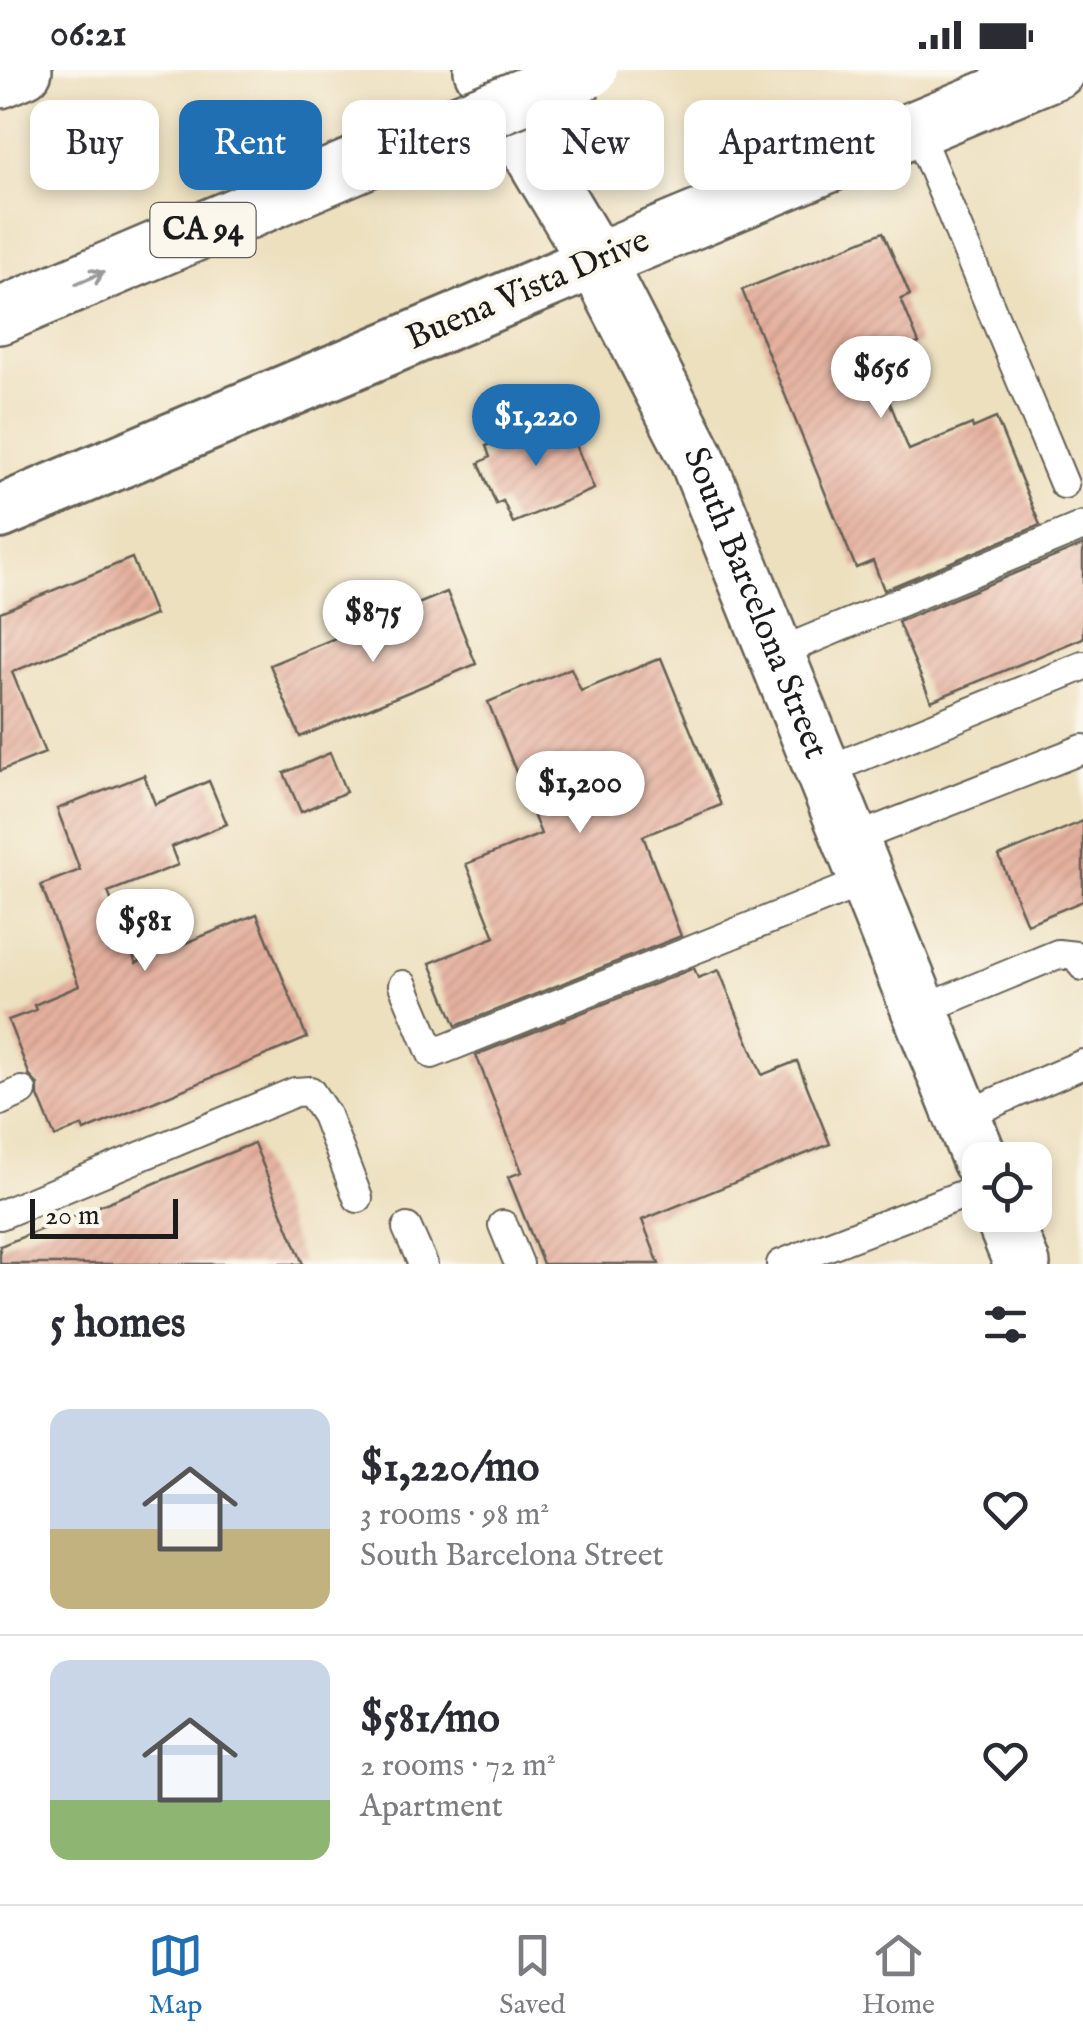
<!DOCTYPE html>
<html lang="en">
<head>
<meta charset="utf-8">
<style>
	body { margin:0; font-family:"IM FELL English",serif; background:#f7f7f7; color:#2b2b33; height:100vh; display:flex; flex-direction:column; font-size:38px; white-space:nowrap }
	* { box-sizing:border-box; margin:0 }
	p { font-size:32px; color:#7c7c81 }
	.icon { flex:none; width:55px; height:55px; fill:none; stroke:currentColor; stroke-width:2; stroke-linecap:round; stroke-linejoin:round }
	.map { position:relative; height:1194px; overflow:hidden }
	.details { display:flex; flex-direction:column; background:#fff; flex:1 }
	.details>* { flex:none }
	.guide { position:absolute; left:30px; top:30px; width:1025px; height:90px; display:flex; gap:20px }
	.buttons { position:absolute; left:962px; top:1072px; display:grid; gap:20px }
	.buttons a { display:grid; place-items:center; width:90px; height:90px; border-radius:20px; background:#fff; box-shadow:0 5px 15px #0003; font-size:50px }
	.scale { position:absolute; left:30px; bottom:25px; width:148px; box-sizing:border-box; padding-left:10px; border:5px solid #1c1c1c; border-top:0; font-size:28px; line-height:35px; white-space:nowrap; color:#1c1c1c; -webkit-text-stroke:8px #fbf7ec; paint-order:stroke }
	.price { position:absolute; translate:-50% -85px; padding:0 22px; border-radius:35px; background:#fff; color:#222; font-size:32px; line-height:65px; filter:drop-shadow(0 2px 5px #0008) }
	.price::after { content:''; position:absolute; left:50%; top:60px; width:30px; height:22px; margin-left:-15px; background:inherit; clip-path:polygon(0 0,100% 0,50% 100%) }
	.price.selected { background:#1f6fb2; color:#fff }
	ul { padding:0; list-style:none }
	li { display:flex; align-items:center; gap:30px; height:250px; padding:0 50px }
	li+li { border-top:2px solid #e1e1e2 }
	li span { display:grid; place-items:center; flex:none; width:280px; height:200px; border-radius:20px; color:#555 }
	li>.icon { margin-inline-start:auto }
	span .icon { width:120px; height:120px; fill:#fffc; stroke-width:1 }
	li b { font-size:42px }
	h2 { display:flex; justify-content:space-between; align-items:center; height:120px; padding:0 50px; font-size:42px }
	.tag { padding:0 35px; border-radius:20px; background:#fff; box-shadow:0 5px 15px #0003; font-size:35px; line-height:90px }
	.tag.selected { background:#1f6fb2; color:#fff }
	.status { display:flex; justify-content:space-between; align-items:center; height:70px; padding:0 50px; background:#fff; direction:ltr }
	.status svg { height:28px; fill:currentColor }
	.tabs { display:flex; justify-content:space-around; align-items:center; height:140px; border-top:2px solid #e1e1e2; background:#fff; font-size:28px; color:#7c7c81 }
	.tabs a { display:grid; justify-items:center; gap:5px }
	.tabs .selected { color:#1f6fb2 }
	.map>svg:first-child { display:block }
	.building { fill:url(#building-hatch) }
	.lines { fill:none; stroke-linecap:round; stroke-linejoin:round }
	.service-casing { stroke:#656155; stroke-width:32 }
	.minor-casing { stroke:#656155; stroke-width:58 }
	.tertiary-casing { stroke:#656155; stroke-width:60 }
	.secondary-casing { stroke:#656155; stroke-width:60 }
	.motorway-casing { stroke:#656155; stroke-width:60 }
	.service { stroke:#fff; stroke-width:28 }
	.minor { stroke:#fff; stroke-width:52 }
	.tertiary { stroke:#fff; stroke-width:55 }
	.secondary { stroke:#fff; stroke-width:55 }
	.motorway { stroke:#fff; stroke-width:55 }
	.motorway-bridge-casing { stroke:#656155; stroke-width:60; stroke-linecap:butt }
	.motorway-bridge { stroke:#fff; stroke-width:55 }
	.oneway { stroke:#999 }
	.labels { text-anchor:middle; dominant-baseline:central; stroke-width:8; stroke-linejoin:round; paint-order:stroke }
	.shield { fill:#fbf7ec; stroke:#5f5e5a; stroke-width:2.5 }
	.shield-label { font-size:32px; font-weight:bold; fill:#1c1c1c }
	.street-label { font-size:35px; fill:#1c1c1c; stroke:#fbf7ec }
</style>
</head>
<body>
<div class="status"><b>06:21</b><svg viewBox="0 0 49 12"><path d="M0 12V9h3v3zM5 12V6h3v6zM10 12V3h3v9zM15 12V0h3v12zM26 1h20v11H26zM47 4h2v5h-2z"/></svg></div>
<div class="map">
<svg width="1083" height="1194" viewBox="0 0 1083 1194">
	<defs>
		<pattern id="building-hatch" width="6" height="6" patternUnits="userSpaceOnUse" patternTransform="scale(2.5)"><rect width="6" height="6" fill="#e5b09e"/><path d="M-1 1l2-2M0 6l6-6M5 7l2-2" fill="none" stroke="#c49788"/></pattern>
	</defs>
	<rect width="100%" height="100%" fill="#fbf7ec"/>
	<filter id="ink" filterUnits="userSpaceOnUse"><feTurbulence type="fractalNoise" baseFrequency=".01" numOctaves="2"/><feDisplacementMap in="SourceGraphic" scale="20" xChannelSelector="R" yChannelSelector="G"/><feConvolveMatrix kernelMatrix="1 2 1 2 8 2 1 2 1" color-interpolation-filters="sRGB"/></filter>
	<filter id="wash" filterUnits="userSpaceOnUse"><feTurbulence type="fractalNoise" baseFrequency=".0048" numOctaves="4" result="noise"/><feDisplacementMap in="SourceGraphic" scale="40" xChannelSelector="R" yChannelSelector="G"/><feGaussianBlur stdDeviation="2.25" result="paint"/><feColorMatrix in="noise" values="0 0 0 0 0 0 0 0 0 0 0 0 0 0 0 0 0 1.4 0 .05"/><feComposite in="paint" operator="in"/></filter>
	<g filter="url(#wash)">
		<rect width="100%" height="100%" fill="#ede0bf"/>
		<g id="blocks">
			<!-- building -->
			<g class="building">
				<path d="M883,162l27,63 -9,4 18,44 -46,18 36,89 63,-26 1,4 23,-10 44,107 -156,65 -11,-29 -17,7 -114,-278z"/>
				<path d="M563,343l31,76 -81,34 -10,-22 -7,3 -17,-41 11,-6 -4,-11z"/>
				<path d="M1083,475v93l-152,63 -33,-79z"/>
				<path d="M132,488l23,57 -143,57 33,81 -45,18v-159z"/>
				<path d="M447,522l29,72 -176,73 -30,-72z"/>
				<path d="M661,588l60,147 -78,31 38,100 -225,90 -26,-63 65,-26 -29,-73 75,-30 -53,-132 83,-34 10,23z"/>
				<path d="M330,683l16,39 -45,20 -17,-39z"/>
				<path d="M144,705l11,29 54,-23 18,43 -56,23 7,18 -70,27 28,71 121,-49 50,124 -223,93 -2,-5 -27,11 -17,-41v-11l-8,-9 -22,-56 28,-10 -2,-5 45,-19 -38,-101 39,-15 -23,-61z"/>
				<path d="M1083,751v80l-56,23 -28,-68z"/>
				<path d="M694,898l4,10 21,-8 43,105 35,-14 33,83 -188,76 17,44h-116l-35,-87 14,-5 -46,-117z"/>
				<path d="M254,1073l49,121h-303v-18z"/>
			</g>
		</g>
	</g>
	<g filter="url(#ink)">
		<use href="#blocks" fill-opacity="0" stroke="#656155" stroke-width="2.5"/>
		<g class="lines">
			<defs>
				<g id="service">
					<path d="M916,58l148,356"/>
					<path d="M775,584l308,-128"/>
					<path d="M823,702l260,-106"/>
					<path d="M851,770l232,-91"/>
					<path d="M403,915l29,69 436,-174"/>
					<path d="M920,941l138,-57 18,2 7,10"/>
					<path d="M0,1031l22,-10"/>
					<path d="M963,1046l120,-52"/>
					<path d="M0,1145l295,-123 15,-1 16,24 32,83"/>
					<path d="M503,1155l16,39"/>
					<path d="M407,1158l16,36"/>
					<path d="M781,1194l199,-76"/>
				</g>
				<path id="minor" d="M0,442l596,-251"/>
				<path id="tertiary" d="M596,191l461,-191"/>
				<g id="secondary">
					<path id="s1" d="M482,0l114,191 100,195 284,704"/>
					<path d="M1002,1145l20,49"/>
				</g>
				<g id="motorway">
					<path d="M0,10l24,-10"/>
					<path d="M0,246l405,-172"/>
				</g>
			</defs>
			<!-- service casing -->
			<use href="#service" class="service-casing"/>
			<!-- minor casing -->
			<use href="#minor" class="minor-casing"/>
			<!-- tertiary casing -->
			<use href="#tertiary" class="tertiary-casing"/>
			<!-- secondary casing -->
			<use href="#secondary" class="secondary-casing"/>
			<!-- motorway casing -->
			<use href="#motorway" class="motorway-casing"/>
			<!-- service -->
			<use href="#service" class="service"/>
			<!-- minor -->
			<use href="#minor" class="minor"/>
			<!-- tertiary -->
			<use href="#tertiary" class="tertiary"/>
			<!-- secondary -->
			<use href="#secondary" class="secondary"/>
			<!-- motorway -->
			<use href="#motorway" class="motorway"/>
			<defs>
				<path id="motorway-bridge" d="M405,74l184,-74"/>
			</defs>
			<!-- motorway-bridge casing -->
			<use href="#motorway-bridge" class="motorway-bridge-casing"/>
			<!-- motorway-bridge -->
			<use href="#motorway-bridge" class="motorway-bridge"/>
		</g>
		<!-- one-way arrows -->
		<defs><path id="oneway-shaft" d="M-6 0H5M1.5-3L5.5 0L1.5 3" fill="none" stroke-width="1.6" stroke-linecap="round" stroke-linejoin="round" transform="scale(2.5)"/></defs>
		<use class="oneway" href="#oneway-shaft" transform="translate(90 208) rotate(-23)"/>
	</g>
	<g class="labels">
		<!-- shield labels -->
		<rect class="shield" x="150.5" y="133" width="105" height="54" rx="8"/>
		<g class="shield-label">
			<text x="203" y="160">CA 94</text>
		</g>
		<!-- street labels -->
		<g class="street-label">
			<text transform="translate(528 220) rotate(-23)">Buena Vista Drive</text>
			<text stroke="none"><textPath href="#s1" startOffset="600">South Barcelona Street</textPath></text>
		</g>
	</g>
</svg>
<div class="buttons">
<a><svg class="icon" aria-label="locate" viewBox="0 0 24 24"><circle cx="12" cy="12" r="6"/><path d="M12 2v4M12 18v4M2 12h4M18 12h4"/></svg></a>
</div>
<div class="scale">20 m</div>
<b class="price" style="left:881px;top:351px">$656</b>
<b class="price selected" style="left:536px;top:399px">$1,220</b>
<b class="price" style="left:373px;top:595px">$875</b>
<b class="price" style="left:580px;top:766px">$1,200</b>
<b class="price" style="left:145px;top:904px">$581</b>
<div class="guide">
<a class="tag">Buy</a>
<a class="tag selected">Rent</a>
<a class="tag">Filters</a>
<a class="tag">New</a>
<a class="tag">Apartment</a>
</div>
</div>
<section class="details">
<h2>5 homes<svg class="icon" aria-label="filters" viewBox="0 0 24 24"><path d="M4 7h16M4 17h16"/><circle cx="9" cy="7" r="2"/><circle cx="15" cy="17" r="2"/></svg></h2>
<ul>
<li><span style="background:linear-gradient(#c9d6e8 60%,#c2b280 0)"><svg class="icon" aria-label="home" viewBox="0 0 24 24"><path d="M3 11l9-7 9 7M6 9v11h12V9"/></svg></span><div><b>$1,220/mo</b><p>3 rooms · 98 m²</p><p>South Barcelona Street</p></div><svg class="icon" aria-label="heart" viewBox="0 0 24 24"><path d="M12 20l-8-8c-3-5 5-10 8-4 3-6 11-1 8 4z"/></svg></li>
<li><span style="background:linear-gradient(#c9d6e8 70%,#8fb573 0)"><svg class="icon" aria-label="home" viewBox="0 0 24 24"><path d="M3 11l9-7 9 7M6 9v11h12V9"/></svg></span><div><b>$581/mo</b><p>2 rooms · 72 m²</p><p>Apartment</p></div><svg class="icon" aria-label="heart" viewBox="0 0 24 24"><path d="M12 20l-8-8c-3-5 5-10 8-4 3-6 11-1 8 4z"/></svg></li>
</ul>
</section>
<nav class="tabs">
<a class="selected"><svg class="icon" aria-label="map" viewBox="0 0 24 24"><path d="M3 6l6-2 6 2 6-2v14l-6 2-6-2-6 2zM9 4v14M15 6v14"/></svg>Map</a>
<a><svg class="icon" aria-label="saved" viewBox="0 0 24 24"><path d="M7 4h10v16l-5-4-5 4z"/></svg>Saved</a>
<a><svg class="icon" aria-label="home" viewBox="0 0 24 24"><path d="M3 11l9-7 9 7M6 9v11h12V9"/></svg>Home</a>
</nav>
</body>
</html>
